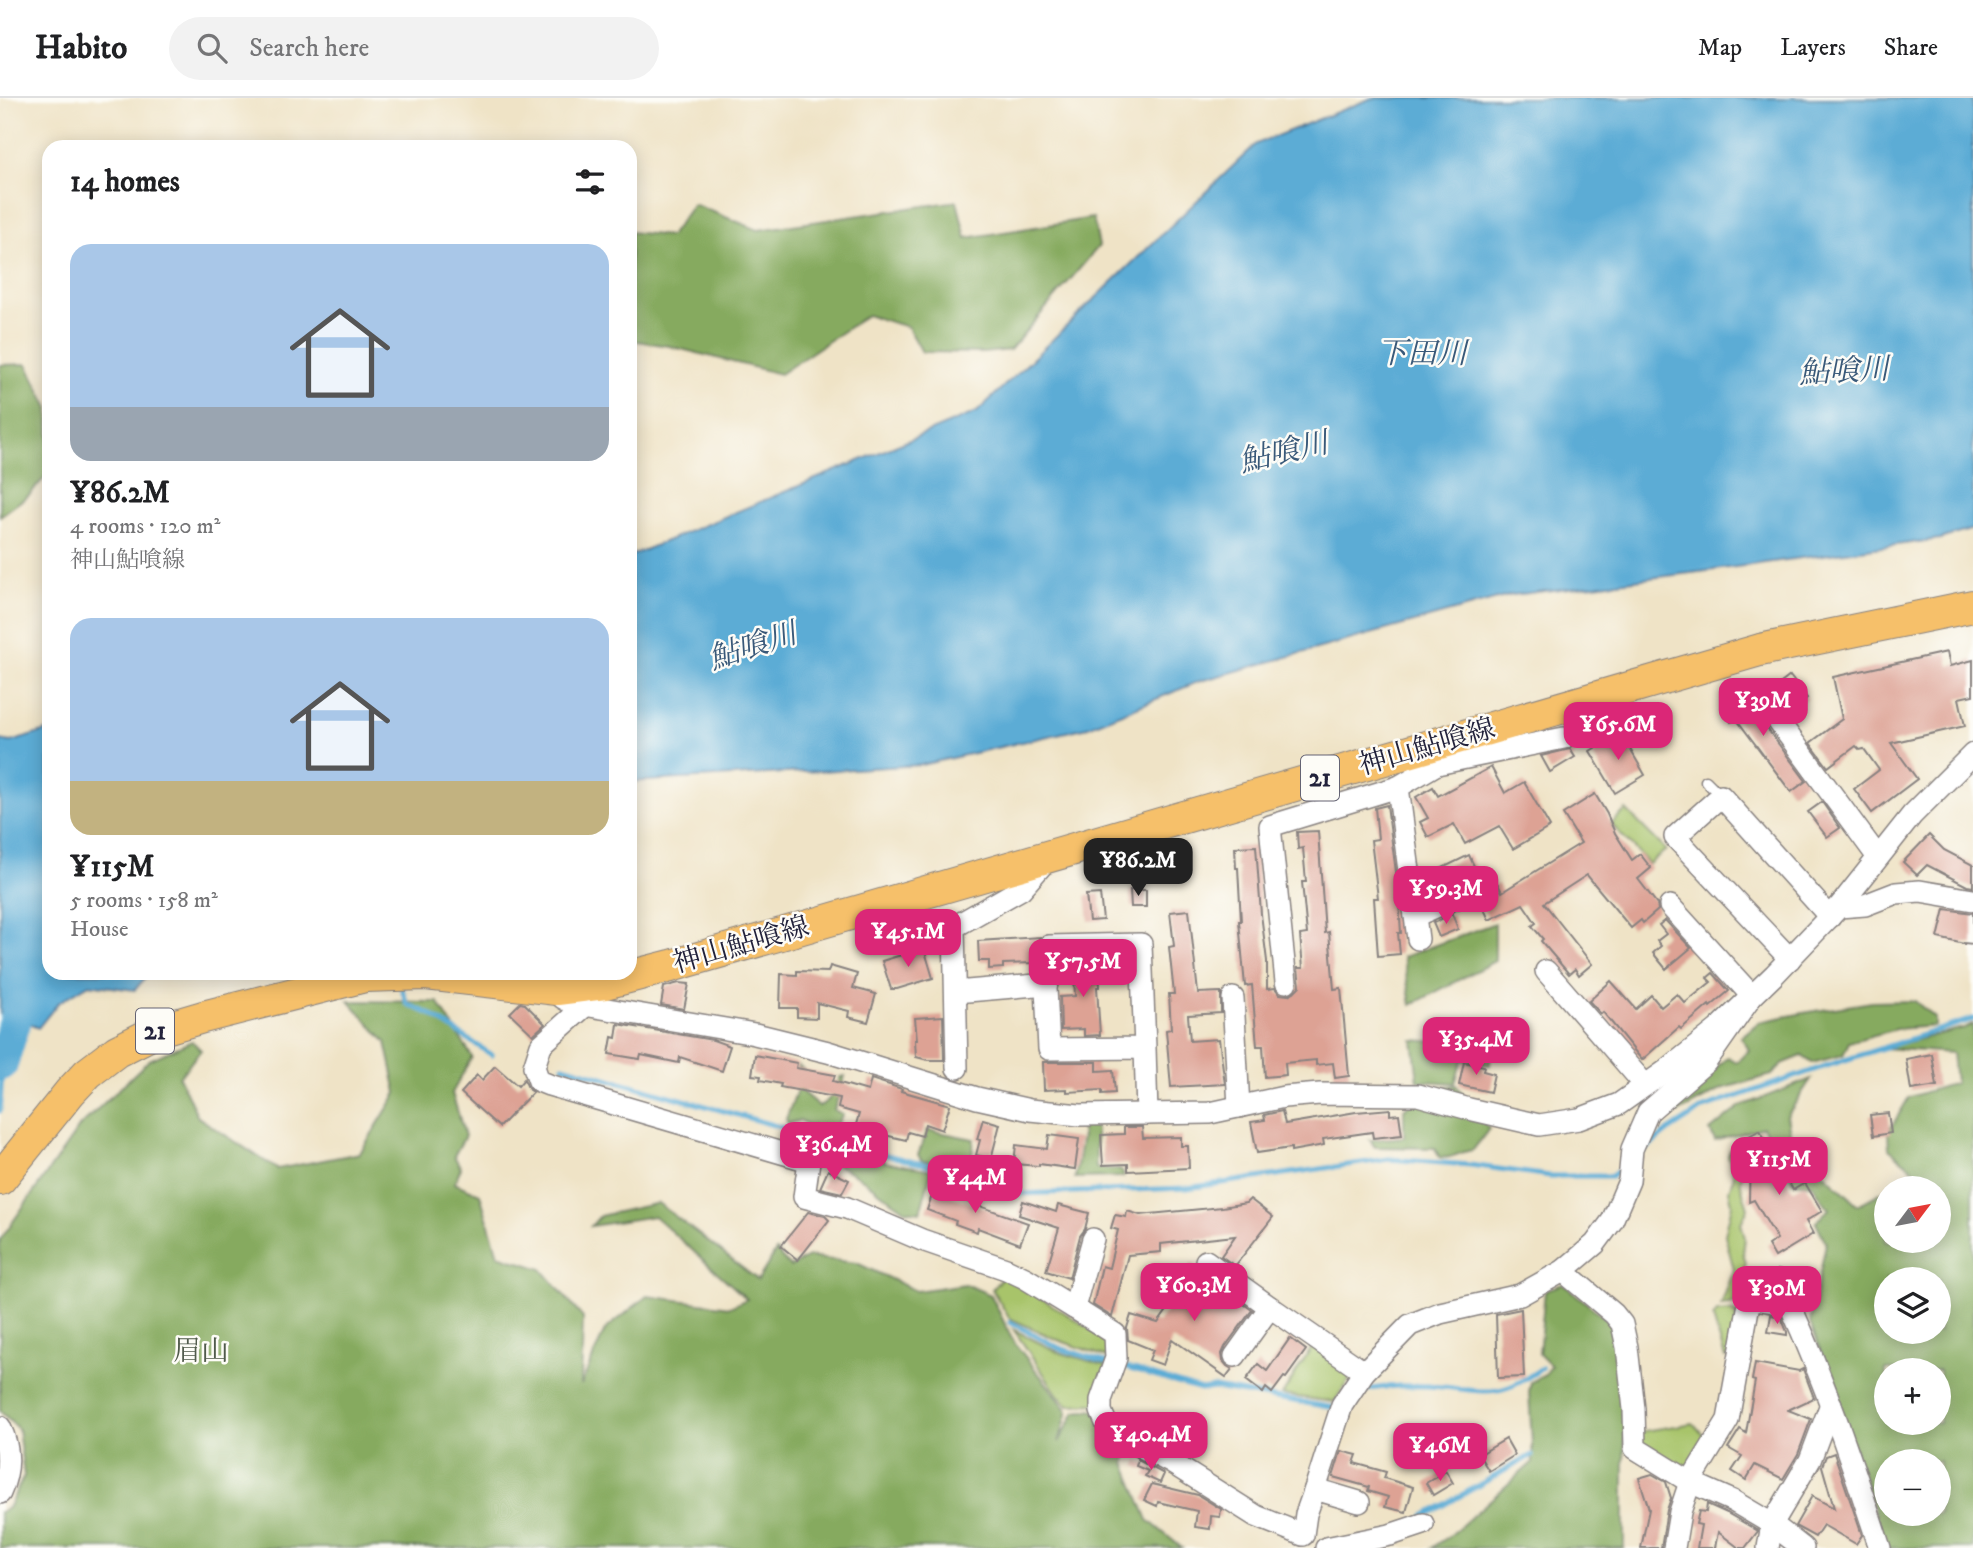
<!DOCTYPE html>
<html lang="en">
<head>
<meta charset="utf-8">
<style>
	body { margin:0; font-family:"IM FELL DW Pica","Noto Serif JP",serif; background:#f2f2f2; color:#202124; height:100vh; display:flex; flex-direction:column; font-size:26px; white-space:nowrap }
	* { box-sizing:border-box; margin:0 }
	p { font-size:23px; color:#757577 }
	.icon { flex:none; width:38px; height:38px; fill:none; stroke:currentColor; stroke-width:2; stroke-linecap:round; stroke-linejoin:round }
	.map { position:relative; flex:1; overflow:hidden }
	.sheet { position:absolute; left:42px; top:42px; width:595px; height:840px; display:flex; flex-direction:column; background:#fff; border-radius:21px; box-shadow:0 4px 18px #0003 }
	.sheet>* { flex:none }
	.needle { width:46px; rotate:58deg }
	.fabs { position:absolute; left:1874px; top:1078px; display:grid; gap:14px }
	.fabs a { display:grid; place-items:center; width:77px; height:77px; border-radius:50%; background:#fff; box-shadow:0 4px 18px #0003; font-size:35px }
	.price { position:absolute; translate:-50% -60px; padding:0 16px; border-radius:14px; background:#db2777; color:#fff; font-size:23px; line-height:46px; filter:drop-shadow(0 2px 4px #0008) }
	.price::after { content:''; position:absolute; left:50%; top:42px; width:21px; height:16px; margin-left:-10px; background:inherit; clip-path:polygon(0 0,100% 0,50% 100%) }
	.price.active { background:#222; color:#fff }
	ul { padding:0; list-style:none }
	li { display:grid; align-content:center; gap:14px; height:371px; padding:0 28px }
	li span { display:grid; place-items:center; height:217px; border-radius:21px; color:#555 }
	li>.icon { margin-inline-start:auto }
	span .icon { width:126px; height:126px; fill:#fffc; stroke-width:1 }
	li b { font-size:30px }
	h2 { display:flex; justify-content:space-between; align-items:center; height:84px; padding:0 28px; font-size:30px }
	header { display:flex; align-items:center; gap:42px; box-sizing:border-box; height:98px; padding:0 35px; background:#fff; border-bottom:2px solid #e0e0e0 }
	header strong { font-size:33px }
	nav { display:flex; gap:38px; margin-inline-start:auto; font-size:24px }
	.search { width:490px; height:63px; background:#f2f2f2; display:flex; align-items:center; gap:18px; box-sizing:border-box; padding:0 24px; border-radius:38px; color:#757577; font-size:26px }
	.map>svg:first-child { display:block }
	.green { fill:#a8c46b; stroke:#657353; stroke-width:2 }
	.forest { fill:#86aa5f; stroke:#54664d; stroke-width:2; fill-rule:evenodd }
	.water { fill:#5bacd5; stroke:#3e6788; stroke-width:2 }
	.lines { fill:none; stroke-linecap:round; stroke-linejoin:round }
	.stream { stroke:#5bacd5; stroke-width:5 }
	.river { stroke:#5bacd5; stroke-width:32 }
	.building { fill:#dda294 }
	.service-casing { stroke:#888280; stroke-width:13 }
	.minor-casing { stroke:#888280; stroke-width:24 }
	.primary-casing { stroke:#888280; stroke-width:34 }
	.service { stroke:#fff; stroke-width:10 }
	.minor { stroke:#fff; stroke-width:21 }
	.primary { stroke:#f6c06b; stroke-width:32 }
	.labels { text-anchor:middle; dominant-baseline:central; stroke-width:5; stroke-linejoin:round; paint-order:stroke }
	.shield { fill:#fdfcf7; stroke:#646373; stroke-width:2 }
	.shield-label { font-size:26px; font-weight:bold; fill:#22223b }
	.street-label { font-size:28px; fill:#22223b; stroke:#fdfcf7 }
	.park-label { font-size:28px; fill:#515b4c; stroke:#fdfcf7 }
	.water-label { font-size:30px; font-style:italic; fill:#395979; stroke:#fdfcf7 }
</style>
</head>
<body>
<header>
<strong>Habito</strong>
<div class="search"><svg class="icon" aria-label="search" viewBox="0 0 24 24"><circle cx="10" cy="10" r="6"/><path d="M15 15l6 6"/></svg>Search here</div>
<nav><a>Map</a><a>Layers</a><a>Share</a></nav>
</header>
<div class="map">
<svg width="1973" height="1450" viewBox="0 0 1973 1450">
	<rect width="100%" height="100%" fill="#fdfcf7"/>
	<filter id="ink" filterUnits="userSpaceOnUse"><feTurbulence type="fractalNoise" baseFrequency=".0143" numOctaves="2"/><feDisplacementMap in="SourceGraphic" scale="14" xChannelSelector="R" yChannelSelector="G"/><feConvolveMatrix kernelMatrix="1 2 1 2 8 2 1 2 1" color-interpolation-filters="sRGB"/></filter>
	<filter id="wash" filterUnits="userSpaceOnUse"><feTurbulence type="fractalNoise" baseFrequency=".00686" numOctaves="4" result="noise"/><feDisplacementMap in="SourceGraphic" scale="28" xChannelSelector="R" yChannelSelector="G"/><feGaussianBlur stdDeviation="1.57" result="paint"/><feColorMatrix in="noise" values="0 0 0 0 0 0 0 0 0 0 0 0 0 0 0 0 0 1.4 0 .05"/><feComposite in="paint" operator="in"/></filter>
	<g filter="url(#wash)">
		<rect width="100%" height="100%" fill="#efe3c6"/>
		<!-- green -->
		<g class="green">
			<path d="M1626,712l40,40 -17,14 -38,-40z"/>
			<path d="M1740,1049c6,12 3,21 1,33 -1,8 5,20 7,28l-7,15 4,15 -2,15 3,10 -3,10 5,11 -12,19 -15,2 13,-35 -9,-35 7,-31 -3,-14 5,-15 -6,-19 2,-6z"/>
			<path d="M1004,1177l104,65 1,18 -51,-18 -49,-22 -17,-29z"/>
			<path d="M1727,1213l10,2 -4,42 -8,3 -12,-40 4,-6z"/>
			<path d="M1014,1232l44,22 49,14 -11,38 -28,1 -10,-10z"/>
			<path d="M1317,1247l35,31 -18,26 -52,-7 29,-46z"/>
			<path d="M1693,1325l16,18 -21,35 -49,-30 -1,-14z"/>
		</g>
		<!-- forest -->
		<g class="forest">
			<path d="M957,103l9,37 127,-20 6,28 -89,104 -27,3 -61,-1 -14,-25 -41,-12 -87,59 -111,-28 -39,-6v-108l40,4 23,-32 65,26z"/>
			<path d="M27,266l22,44v65l-20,22 -29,21v-151z"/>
			<path d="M1495,825v38l-84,44 -8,-48z"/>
			<path d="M349,903l89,1 34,55 -20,36 13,43 -11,20 7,12 -7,15 26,11 18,61 44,14 41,49 -2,67 24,-55 42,-34 83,11 17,-8 -93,-83 -63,10 9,-10 58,-13 100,77 18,-29 14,16 18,-10 49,6 59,28 49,-7 26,11 22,46 55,70 -9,31 16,-30 18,-2 38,36 -6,17 23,57 34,28h-1182v-36l8,-4 16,-32 -6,-47 -18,-18v-171l80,-114 69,-66 43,-19 9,9 -22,27 19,40 79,52 83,-16 37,-60 -11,-51z"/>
			<path d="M1915,903l20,17v8l-39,3 -47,13 -6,13 -31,8 -10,-7 -20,8 -10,11 -48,13 -59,32 -3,-5 66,-58 9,5 12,-12 -8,-13 18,-15 44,-9 69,-11z"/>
			<path d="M1973,926v524h-87l-52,-161 -24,-64 16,-80 -10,-21 13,-13 -17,-25 -19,-2 -30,-55 -48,14 -5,-10 29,-24 72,-28 -24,37 5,28 66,61 28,-15v51h53v-53h-49l31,-13 -32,-26 -1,-16 21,-36 46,-14 -3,-30 -69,-5 81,-20zM1886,1181h53v53h-53zM1886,1272h53v53h-53zM1886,1363h53v53h-53z"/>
			<path d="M1413,942l41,3 38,-1 -2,23 -28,-5 -7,23 -37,-2z"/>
			<path d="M799,968l5,4 -3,21 18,15c13,-6 17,-16 21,-29l5,-1 -11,34 9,5 -11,17 -24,-7 -8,-5 -12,4 -2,-5 11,-29z"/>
			<path d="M1456,987l33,44 -16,21c-12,1 -22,10 -34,7l-4,-9 -60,-1 -5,-7 34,-3v-28l20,-18z"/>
			<path d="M1079,1027h14l3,4v39l24,2 4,4 -1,3 -48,1 7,-43z"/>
			<path d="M928,1032l46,9 -3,25 -49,-3 -4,-6z"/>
			<path d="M848,1041l19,6 18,17 47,8 -12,42 -15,-2 -49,-35 -46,-25 9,-6z"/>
			<path d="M1563,1186l53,43 11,78 -3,54v89h-192l20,-14 81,-72 -4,-70 2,-10 14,-7 6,-9 -12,-12 6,-64z"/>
		</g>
		<!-- water -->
		<g class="water">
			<path d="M1372,0h601v431l-33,10 -233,32 -195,24 -312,86 -112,46 -167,38 -291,17v-226l347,-144 279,-268z"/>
			<path d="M49,632v243h100l-14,17 -46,-6 -31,19 -20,25 -22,-14h-16v-274l11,2z"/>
		</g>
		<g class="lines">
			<!-- stream -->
			<g class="stream">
				<path d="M401,888l6,18 23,10 62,41"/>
				<path d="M563,968l246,69 105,27 50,10 17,12 36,10 170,-6 202,-29 81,6 80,11h62l11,-9"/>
				<path d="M0,1013l2,-47"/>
				<path d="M1639,1056l28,-22 37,-24 116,-40 153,-49"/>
				<path d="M1010,1224l49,26 51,16"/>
				<path d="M1120,1268l81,24 13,-2 122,20"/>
				<path d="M1359,1295l2,-2c27,-6 55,-6 82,-4 21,2 45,8 66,0 12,-4 22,-12 33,-19"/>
				<path d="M1423,1419l109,-62"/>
			</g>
			<!-- river -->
			<path class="river" d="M0,967l2,-1 28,-90 19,-12"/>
		</g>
		<g id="blocks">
			<!-- building -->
			<g class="building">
				<path d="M1947,554l3,14 23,-6v35l-14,3 6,28 -74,17 26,36 -45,34 -18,-24 25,-19 -15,-21 -4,1 -4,-4 -28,21 -18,-24 32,-24 -9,-42z"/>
				<path d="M1790,578l17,22 -19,14 -16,-22z"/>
				<path d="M1745,591l6,18 55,74 -15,11 -54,-72 -6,2 -9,-25z"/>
				<path d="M1623,633l10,16 -3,2 15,26 -30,18 -25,-42z"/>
				<path d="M1570,651l5,8 -25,15 -9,-16z"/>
				<path d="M1491,669l14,26 19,-11 26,45 -37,22 -14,-23 -34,18 -11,-20 -26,13 -8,-15 8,-4 -12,-21 17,-10 5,9z"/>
				<path d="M1595,696l12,20 8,19 17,27 8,-6 11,14 -13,11 19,25 1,6 -15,13 -2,-3 -10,8 -44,-53 -43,28 48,61 -13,11 -4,-6 -6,5 -28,-33 2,-2 -11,-13 4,-3 -13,-19 -34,16 -9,-20 3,-9 15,-7 4,8 79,-49 -18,-29z"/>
				<path d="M1822,704l18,26 -13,9 -19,-25z"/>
				<path d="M1387,707l11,82 3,46h-3l2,21 -22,2 -4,-58h4l-7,-58 7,-1 -3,-31z"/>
				<path d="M1318,733l7,102 4,-1 5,57 7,-1 8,88 -14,2 -2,-15 -17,2v-5l-31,3 1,12 -21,2 -2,-31h-6l-5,-61 -7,1 -6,-65h2l-3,-53h-2l-1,-21 21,-1 5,68 6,47v28l8,-1 5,6 8,1 6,-3 6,-6 -2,-18h5l-3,-33 7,-1 -5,-52h4l-3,-34 -5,1 -1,-17z"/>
				<path d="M1929,737l15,15 29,15v22l-6,-1 -40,-21 -10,10 -14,-13z"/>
				<path d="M1469,757l10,22 -5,3h-9l-30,13 -9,-17z"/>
				<path d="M1130,792h16v17h-15z"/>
				<path d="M1100,796l3,26 -14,1 -3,-26z"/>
				<path d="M1945,811l28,4v31l-9,-1v1l-26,-6z"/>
				<path d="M1189,812l9,83 23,-1v21l-33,2 2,26 29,-2 6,45 -54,3 -5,-57 5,-1 -2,-35h5l-5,-47 5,-1 -4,-34z"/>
				<path d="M1452,816l6,15 -19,8 -6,-14z"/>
				<path d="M1665,822l26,28 -25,21 -13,-16 8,-7 -4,-5 9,-7 -7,-9z"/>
				<path d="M1040,839l-4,7 -1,19 -32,1v4l-14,1v-8h-10l-1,-20z"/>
				<path d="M924,850l9,30 -36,11h-6l-9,-28z"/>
				<path d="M1098,860l2,29h-3l3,48 -16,1v-7l-23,1 -1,-33 15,-1 -2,-37z"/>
				<path d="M830,868l27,8 -4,14 23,6 -8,28 -20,-5 1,-6 -32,-8v15l-20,-1v-9h-17l1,-34 16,1v-4l31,1z"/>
				<path d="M1713,875l16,18 -19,16 -1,-2 -28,24 -2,-2 -37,33 -39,-48 -2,2 -12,-13 22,-20 25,28 15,-14 10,12 16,-13 8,9 26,-21 -4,-4z"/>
				<path d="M679,885l10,1 -5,25 -23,-4 3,-18z"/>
				<path d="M520,905l5,1 20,20 -12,11 -23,-22z"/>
				<path d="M943,918l1,44h-16l-12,-3 -1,-17h2l-2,-22z"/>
				<path d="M618,926l95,16 17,6 -8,25 -42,-14 -1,6 -38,-8 -1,4 -31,-5 3,-17 4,1z"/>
				<path d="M1932,956l5,32 -26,4 -5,-31z"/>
				<path d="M755,957l42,8 -1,5 39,7 -2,6 35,10 3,-12 31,10 -1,2 49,14 -8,25 -17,-6 -3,12 -14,-4 -2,8 -51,-12 4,-14 -21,-6 2,-10 -60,-11 1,-3 -21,-4 1,-4 -9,-1z"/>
				<path d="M1043,964h54v9l16,-1 2,23 -13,1v-4l-35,2v-3l-23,1z"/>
				<path d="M1464,964l20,4 -1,5 11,3 -4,18 -31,-7z"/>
				<path d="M495,968l23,20 6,-7 5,11 4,2 -34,35 -38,-34 16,-18 5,5z"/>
				<path d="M1390,1011v6l9,-1 3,21 -29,3 -1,-6 -49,7 1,6 -33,6v-3l-34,5 -6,-31 14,-2 -1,-5 18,-4 3,13 71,-12z"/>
				<path d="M1888,1015l3,20 -18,3 -3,-21z"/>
				<path d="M983,1021l17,5 -9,35 -15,-4 4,-15 -3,-1z"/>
				<path d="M1124,1029h18l1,11 38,-1v9h7l1,22 -61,3v-7l-25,1 -2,-30 23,-1z"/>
				<path d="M1760,1032l33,60 12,-7 17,28 -16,10 7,13 -38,23 -7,-12 9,-6 -23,-39 -5,2 1,-48 -8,-14z"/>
				<path d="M1049,1037l30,4 -4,30 -36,-5v2l-25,-2 2,-19 31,4z"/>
				<path d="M828,1072l21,10 -7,13 -22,-5z"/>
				<path d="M937,1083l17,6 -3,9 77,27 -8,21 -42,-16 -1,4 -22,-8 1,-3 -29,-11z"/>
				<path d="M1250,1101l23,18 -38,49 -14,-10 14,-20 -74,8v8l-33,3 -16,62 -19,-12 9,-39 7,2 9,-38 -7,-2 4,-13 11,2 1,-6 13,4 82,-8 24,-4z"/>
				<path d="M1023,1103l33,11 2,-7 31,8 -4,16 -5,7 -11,42 -23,-7 13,-43 -40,-13z"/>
				<path d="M808,1114l17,4 4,4 -31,40 -17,-14z"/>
				<path d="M1192,1165l6,9 54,38 -27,37 -3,7 1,7 4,5 5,3 -6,8 -54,-38 -9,26 -14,-5 4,-10 -25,-10 -1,-12 4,-13 27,8 25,-35 3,-5 -5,-4z"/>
				<path d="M1778,1172l28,6 -5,23 -8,-7 -20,-3z"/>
				<path d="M1521,1211l3,68 -26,1 -2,-64z"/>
				<path d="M1771,1217l10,2 6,15v3l-19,-3z"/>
				<path d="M1290,1240l16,12 -20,28 -2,-1 -12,16 -6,-5 -3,5 -17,-13 12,-16 9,7z"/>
				<path d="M1755,1265l44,8 4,-2 11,29 -26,12 23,9 -13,35 -15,25 -28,-14 -9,15 -14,-9 10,-15 -14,-8 12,-19 6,4 9,-52 -3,-1z"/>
				<path d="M1506,1341l9,16 -26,16 -10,-16z"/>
				<path d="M1341,1353l16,4 -3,8 32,9 -2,6 29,9 -7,25 -21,-5 3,-10 -20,-6 1,-4 -36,-10z"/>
				<path d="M1834,1355l28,82 -6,9 -33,-19 -8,12 -20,-11 17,-30 22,12 -12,-42 4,-10z"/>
				<path d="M1138,1362l26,14 -4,9 -15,-7 3,-5 -12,-5z"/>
				<path d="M1446,1373l7,12 -20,12 -7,-12z"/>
				<path d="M1652,1376l14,8 5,16 -4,12 -6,38h-20l8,-39 -10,-31z"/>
				<path d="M1152,1386l46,11 23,14 -1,8 -9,-1 -1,13 -15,-2 2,-16 -39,-9 -1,4 -13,-6z"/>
				<path d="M1707,1406l20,9 31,18 -13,17h-6l-21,-16 -3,16h-18l4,-23 -5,-1 3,-13 7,1z"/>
			</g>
		</g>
	</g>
	<g filter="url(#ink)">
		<use href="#blocks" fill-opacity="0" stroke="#888280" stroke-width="2"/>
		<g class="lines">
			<defs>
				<path id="service" d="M1706,683l15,15"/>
				<g id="minor">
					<path d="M1762,601l115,157"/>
					<path d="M1437,666l127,-26"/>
					<path d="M1839,809l73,-92 61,-61"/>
					<path d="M1415,818l55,-24"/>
					<path d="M1418,841l-20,-152 39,-23 -4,-19"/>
					<path d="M1790,861l-115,-122 46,-41 109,121"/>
					<path d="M1546,873l99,114"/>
					<path d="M1286,884l-16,-156 128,-39"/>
					<path d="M557,891l6,9 9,5 183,31 73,18 149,46 53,12 50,5 130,-2 74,-16 36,-3 98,1 51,14 70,16 40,-6 40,-15 48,-34 51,-41 56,-54 65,-68 26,-2 31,-12 24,-2 53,9"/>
					<path d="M956,894l91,-8"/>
					<path d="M1233,900l6,109"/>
					<path d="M586,907l-45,40 -7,22 5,14 10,4 260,76 -5,36 43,11 75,32 84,29 19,9 49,30"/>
					<path d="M1145,950l-4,-104 -92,2 -3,42 3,61 96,-1 2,66"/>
					<path d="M957,970l-3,-141 67,-38 28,-32"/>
					<path d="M1093,1141l-19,69 41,26 1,24 -15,42v11l5,12 12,12 54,28 84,53 47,19 3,-21 9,-25"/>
					<path d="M1206,1163l64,46"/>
					<path d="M1563,1173l51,43 8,10 5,23 7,62 1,39 55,34 38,-62 22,-122 40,7c36,79 63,161 90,243"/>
					<path d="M1235,1258l35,-49 94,65"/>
					<path d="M0,1329c11,23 10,44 0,66"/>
					<path d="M1359,1404l-44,-13 27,-84 22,-33 46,-47 30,-12 80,-18 43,-24 32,-27 17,-23 17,-40 3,-32 16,-37 58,-50 46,-66 -82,-90"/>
					<path d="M1326,1450l64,-13 33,-11"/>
					<path d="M1674,1450l6,-36 10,-30 43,19 39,23 -4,24"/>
					<path d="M1803,1450l-31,-24 38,-64 21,-56"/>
				</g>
				<path id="primary" d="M0,1081l70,-87 18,-19 29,-22 42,-21 44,-13 162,-41 61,-2 131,15 48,-6 66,-17 1089,-316 213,-44"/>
			</defs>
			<!-- service casing -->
			<use href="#service" class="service-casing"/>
			<!-- minor casing -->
			<use href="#minor" class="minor-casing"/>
			<!-- primary casing -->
			<use href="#primary" class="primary-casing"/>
			<!-- service -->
			<use href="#service" class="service"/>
			<!-- minor -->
			<use href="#minor" class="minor"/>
			<!-- primary -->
			<use href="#primary" class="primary"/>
		</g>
	</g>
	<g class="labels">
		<!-- shield labels -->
		<g class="shield">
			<rect x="1301" y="657.5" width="38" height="45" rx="5"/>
			<rect x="136" y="910.5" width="38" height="45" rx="5"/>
		</g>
		<g class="shield-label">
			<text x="1320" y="680">21</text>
			<text x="155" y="933">21</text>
		</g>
		<!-- street labels -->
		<g class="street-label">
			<text transform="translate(1427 649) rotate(-16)">神山鮎喰線</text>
			<text transform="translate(741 847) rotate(-16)">神山鮎喰線</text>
		</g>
		<!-- park labels -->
		<g class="park-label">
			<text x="201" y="1253">眉山</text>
		</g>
		<!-- water labels -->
		<g class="water-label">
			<text x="1422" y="256">下田川</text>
			<text transform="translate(1844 274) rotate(-3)">鮎喰川</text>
			<text transform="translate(1284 355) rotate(-13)">鮎喰川</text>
			<text transform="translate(753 549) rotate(-18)">鮎喰川</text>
		</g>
	</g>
</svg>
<div class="fabs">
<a><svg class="needle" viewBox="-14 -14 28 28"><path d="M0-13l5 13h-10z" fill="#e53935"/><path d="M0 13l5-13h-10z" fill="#757577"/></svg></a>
<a><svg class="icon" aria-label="layers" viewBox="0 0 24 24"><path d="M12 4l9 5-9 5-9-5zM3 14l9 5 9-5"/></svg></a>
<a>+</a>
<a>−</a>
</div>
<b class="price" style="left:1763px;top:640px">¥39M</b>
<b class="price" style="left:1618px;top:664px">¥65.6M</b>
<b class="price active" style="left:1138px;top:800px">¥86.2M</b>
<b class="price" style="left:1446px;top:828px">¥59.3M</b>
<b class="price" style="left:908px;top:871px">¥45.1M</b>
<b class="price" style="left:1083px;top:901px">¥57.5M</b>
<b class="price" style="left:1476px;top:979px">¥35.4M</b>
<b class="price" style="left:834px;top:1084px">¥36.4M</b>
<b class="price" style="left:1779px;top:1099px">¥115M</b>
<b class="price" style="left:975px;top:1117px">¥44M</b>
<b class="price" style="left:1194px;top:1225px">¥60.3M</b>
<b class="price" style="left:1777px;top:1228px">¥30M</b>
<b class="price" style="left:1151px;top:1374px">¥40.4M</b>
<b class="price" style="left:1440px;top:1385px">¥46M</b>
<section class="sheet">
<h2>14 homes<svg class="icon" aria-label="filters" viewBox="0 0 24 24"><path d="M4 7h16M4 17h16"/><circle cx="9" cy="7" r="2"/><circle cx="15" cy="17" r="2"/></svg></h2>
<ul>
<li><span style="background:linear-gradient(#a9c7e8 75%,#9aa5b1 0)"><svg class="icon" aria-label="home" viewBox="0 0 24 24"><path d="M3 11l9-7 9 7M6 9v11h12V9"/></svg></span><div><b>¥86.2M</b><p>4 rooms · 120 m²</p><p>神山鮎喰線</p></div></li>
<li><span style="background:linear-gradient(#a9c7e8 75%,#c2b280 0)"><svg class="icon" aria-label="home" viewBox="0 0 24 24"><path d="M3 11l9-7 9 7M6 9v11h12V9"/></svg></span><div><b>¥115M</b><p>5 rooms · 158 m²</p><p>House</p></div></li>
</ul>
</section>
</div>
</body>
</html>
